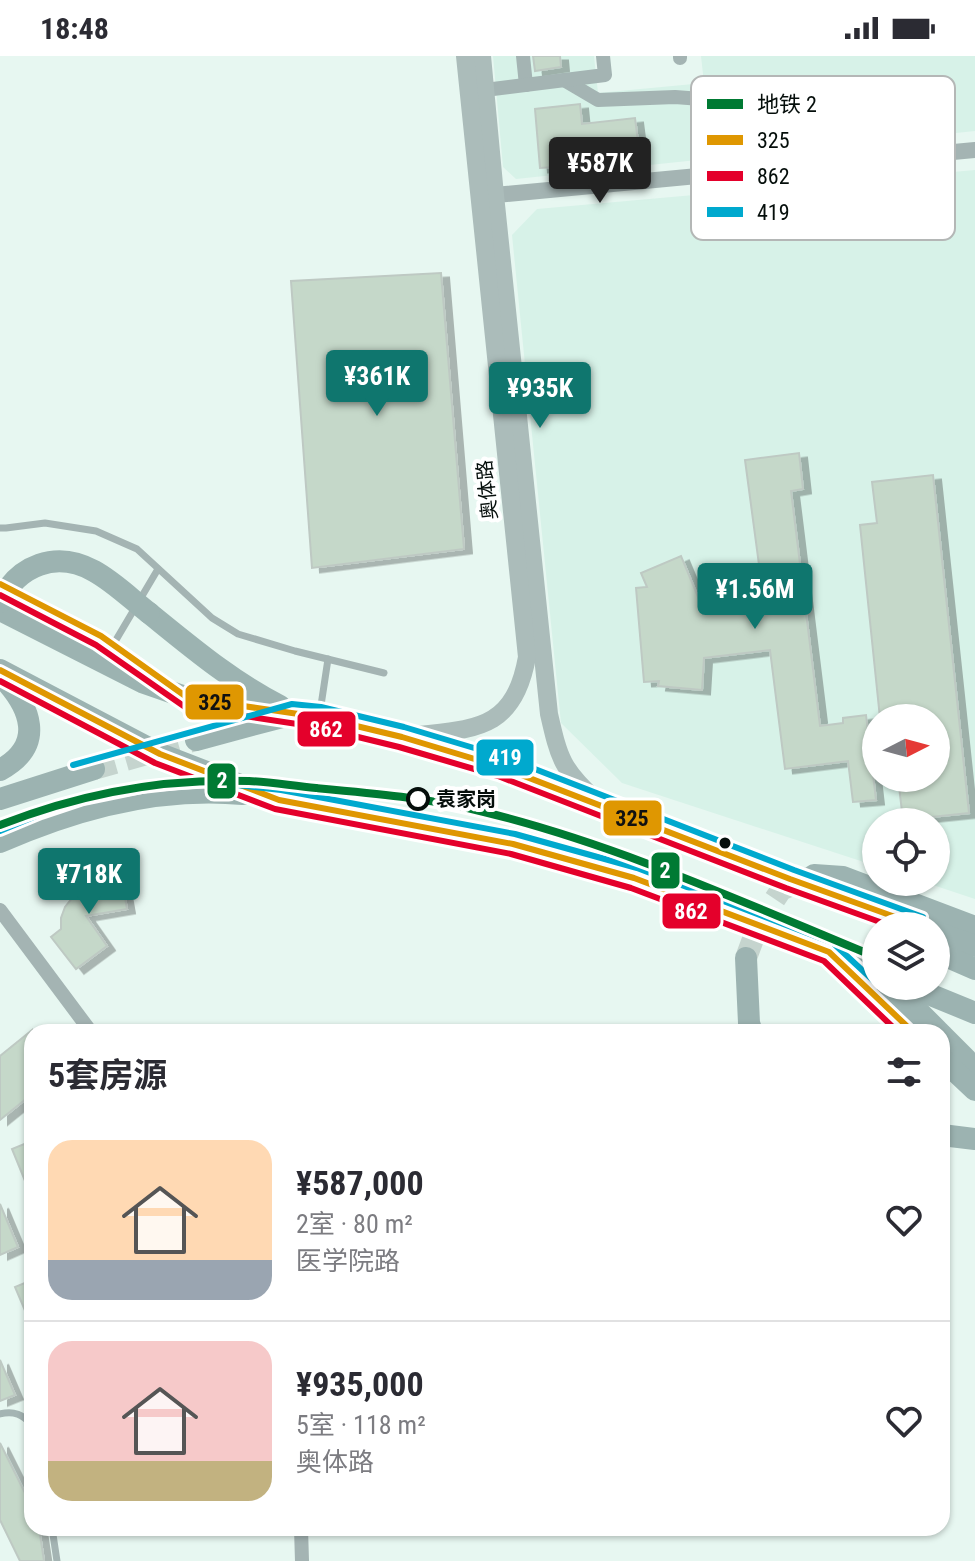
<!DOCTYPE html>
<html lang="zh">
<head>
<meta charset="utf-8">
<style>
	body { margin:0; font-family:"Roboto Condensed","Noto Sans SC",sans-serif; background:#f7f7f7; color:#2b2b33; height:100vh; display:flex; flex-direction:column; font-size:30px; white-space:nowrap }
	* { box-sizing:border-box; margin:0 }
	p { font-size:26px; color:#7c7c81 }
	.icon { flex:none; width:44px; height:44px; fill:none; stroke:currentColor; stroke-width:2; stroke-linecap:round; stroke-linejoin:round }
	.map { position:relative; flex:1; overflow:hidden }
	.side { position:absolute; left:24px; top:968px; width:926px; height:512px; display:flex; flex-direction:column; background:#fff; border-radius:24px; box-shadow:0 2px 6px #0004 }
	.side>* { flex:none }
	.needle { width:52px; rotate:84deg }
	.fabs { position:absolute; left:862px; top:648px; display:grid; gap:16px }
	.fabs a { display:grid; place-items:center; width:88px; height:88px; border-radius:50%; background:#fff; box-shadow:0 2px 6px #0004; font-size:40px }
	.price { position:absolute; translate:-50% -68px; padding:0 18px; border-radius:8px; background:#0f766e; color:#fff; font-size:26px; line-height:52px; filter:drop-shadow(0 2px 4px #0008) }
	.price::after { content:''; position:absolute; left:50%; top:48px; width:24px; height:18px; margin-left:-12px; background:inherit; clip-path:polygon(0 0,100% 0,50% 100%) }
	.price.selected { background:#222; color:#fff }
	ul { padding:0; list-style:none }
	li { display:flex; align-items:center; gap:24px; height:200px; padding:0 24px }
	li+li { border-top:2px solid #e1e1e2 }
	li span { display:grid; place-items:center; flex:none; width:224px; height:160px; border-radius:24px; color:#555 }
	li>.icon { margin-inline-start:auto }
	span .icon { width:96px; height:96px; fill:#fffc; stroke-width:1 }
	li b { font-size:34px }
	h2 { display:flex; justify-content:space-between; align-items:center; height:96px; padding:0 24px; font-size:34px }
	.status { display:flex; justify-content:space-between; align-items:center; height:56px; padding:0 40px; background:#fff; direction:ltr }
	.status svg { height:22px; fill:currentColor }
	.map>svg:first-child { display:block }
	.built { fill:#d7f2e8; fill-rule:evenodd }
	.building { fill:#c5d8c9; stroke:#bec9c3; stroke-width:2; filter:url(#shadow) }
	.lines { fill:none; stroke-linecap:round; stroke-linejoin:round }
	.primary-tunnel { stroke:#c5d4ce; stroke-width:22; stroke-dasharray:22 11; stroke-linecap:butt }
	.service { stroke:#a4b4b3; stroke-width:7 }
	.minor { stroke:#a4b4b3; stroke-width:14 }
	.tertiary { stroke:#a4b4b3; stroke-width:16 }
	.secondary { stroke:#abbcba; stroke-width:18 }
	.primary { stroke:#9cb3b1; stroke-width:22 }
	.primary-bridge { stroke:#9cb3b1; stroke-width:22 }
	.bus-1-casing { stroke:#fff; stroke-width:12 }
	.bus-2-casing { stroke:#fff; stroke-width:12 }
	.bus-3-casing { stroke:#fff; stroke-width:12 }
	.bus-1 { stroke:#df9701; stroke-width:6 }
	.bus-2 { stroke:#e4002b; stroke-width:6 }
	.bus-3 { stroke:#00a9ce; stroke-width:6 }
	.metro-1-casing { stroke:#fff; stroke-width:14 }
	.metro-1 { stroke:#007a33; stroke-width:8 }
	.stop-dot { fill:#fff; stroke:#050e0b; stroke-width:4 }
	.bus-dot { fill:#050e0b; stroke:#fff; stroke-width:3 }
	.labels { text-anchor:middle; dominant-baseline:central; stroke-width:8; stroke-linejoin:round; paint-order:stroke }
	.street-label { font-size:20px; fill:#050e0b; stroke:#fff }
	.stop-label { font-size:20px; font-weight:bold; fill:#050e0b; stroke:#fff; text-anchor:start }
	.key { fill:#fff; stroke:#b4b7b6; stroke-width:2 }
	.key-label { font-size:22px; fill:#050e0b }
	.line-badge { stroke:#fff; stroke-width:3 }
	.badge-label { font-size:22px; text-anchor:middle; font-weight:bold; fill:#fff }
	.pale-badge-label { font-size:22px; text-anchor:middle; font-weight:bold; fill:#111 }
</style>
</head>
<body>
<div class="status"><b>18:48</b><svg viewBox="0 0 49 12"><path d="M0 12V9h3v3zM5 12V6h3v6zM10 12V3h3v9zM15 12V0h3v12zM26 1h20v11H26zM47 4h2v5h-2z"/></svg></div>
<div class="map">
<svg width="975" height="1505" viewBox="0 0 975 1505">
	<defs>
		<filter id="shadow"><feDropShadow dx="8" dy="4.5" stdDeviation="0" flood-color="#0004"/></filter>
	</defs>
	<rect width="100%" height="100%" fill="#e7f7f1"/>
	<!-- built -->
	<g class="built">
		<path d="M493,0h101l4,37 106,-10 -3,-27h274v75l-459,48 -13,-12z"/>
		<path d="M975,114v729l-51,-17h12v-60h-60v44l-254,-83 -61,-60 -49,-488 25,-26zM876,662h60v60h-60z"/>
	</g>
	<!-- building -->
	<g class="building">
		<path d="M533,0h27l1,11 -26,4z"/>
		<path d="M580,48l2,20 53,-6 5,39 -53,8 -47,3 -5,-59z"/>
		<path d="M441,217l23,276 -152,19 -21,-287z"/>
		<path d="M799,397l4,36 -12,2 29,235 23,-3v-5l23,-3 10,85 -23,2 -5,-41 -63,8 -15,-119 -66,8 -2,32 -44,-4 1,-5 -15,1 -8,-94 11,-1 -6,-14 40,-17 22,53 61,-7 -19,-142z"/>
		<path d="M933,419l36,338 -66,7 -5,-42h38v-60h-56l-20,-193 17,-2 -5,-41z"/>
		<path d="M120,814l7,39 -41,7 21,30 -31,23 -25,-32 10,-8v-11l4,-11 8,-10 9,-8 -2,-11z"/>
		<path d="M32,974v64l-32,26v-64z"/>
		<path d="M29,1086l3,8v48l-20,-49z"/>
		<path d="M0,1148l18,43 -18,8z"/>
		<path d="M32,1224v47l-17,-40z"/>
		<path d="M0,1304l15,35 -15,6z"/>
		<path d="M0,1387l32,64v21h7l5,33h-24l-20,-41z"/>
	</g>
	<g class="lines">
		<!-- primary-tunnel -->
		<g class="primary-tunnel">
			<path d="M94,713l102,-29"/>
			<path d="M746,902l13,-35 22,-33 29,-13"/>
		</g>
		<!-- service -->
		<g class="service">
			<path d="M0,472h6l39,-5 51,8 41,18 75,69 26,16 57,17 89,22"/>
			<path d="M13,534l88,46 63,44"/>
			<path d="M113,589l45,-76"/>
			<path d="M320,656l8,-53"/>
			<path d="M0,1358c14,-4 23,1 32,11"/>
			<path d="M52,1472l5,33"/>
		</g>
		<!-- minor -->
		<g class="minor">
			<path d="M523,0l3,29"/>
			<path d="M680,0v2"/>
			<path d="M564,24l34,20 77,-3 26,2 11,23 6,52"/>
			<path d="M485,34l120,-15 -2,-19"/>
			<path d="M0,854l91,122"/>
			<path d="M301,1472l1,33"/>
		</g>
		<!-- tertiary -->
		<path class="tertiary" d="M485,140l490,-46"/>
		<!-- secondary -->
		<g class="secondary">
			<path d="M482,0l13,139 54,519c10,44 13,56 48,87"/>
			<path d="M404,681c66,-9 109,-2 123,-80l-62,-601"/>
		</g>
		<!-- primary -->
		<g class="primary">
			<path d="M0,554l142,72 46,16 131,19 83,20 99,30 289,112 130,47"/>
			<path d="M149,557c42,34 82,68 131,93"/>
			<path d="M0,614l160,84 119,46 234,44 121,34 195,74 47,20"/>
			<path d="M196,684l86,-23"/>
			<path d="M0,714c46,-25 31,-63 1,-94"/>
			<path d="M0,743l94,-30"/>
			<path d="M0,786c77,-34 159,-56 243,-48"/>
			<path d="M814,819l29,2 132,50"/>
			<path d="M936,876l39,14"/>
			<path d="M936,896l39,17"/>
			<path d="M746,902l3,65 3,9"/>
			<path d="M841,908l72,68"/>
			<path d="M893,930l46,46"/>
			<path d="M909,930l66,27"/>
			<path d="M942,979l33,33"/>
			<path d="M942,1003l33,31"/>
			<path d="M942,1079l33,4"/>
		</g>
		<!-- primary-bridge -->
		<path class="primary-bridge" d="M0,546c18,-37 56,-52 94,-31 20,11 37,28 55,42"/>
		<defs>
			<g id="bus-1">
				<path d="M0,528l101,52 87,62 131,19 83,20 99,30 289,112 130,47"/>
				<path d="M0,614l160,84 119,46 234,44 121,34 195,74 84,80"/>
			</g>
			<g id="bus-2">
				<path d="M0,539l96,50 89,62 132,20 82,20 99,29 288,112 105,38"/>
				<path d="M0,625l155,82 120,46 236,45 120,34 193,73 74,71"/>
			</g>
			<g id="bus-3">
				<path d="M73,709l219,-61 29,3 83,20 100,30 290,113 129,47"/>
				<path d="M0,775l41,-17 42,-14 68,-14 60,-4 70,8 234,44 122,34 196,75 43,40"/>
			</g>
		</defs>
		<!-- bus-1 casing -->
		<use href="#bus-1" class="bus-1-casing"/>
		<!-- bus-2 casing -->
		<use href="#bus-2" class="bus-2-casing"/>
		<!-- bus-3 casing -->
		<use href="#bus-3" class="bus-3-casing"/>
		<!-- bus-1 -->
		<use href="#bus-1" class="bus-1"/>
		<!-- bus-2 -->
		<use href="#bus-2" class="bus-2"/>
		<!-- bus-3 -->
		<use href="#bus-3" class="bus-3"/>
		<defs>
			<path id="metro-1" d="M0,769c79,-31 164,-47 249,-44 22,1 44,5 67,7 56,5 113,10 168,24 135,33 263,92 392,145"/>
		</defs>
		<!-- metro-1 casing -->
		<use href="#metro-1" class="metro-1-casing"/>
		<!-- metro-1 -->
		<use href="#metro-1" class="metro-1"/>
	</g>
	<!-- markers -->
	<circle class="stop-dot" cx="418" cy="743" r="10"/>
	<circle class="bus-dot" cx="725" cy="787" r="7"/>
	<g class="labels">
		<!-- street labels -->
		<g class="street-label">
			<text transform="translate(487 434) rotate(-96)">奥体路</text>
		</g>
		<!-- stop labels -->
		<g class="stop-label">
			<text x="436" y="743">袁家岗</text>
		</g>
	</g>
	<!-- legend -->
	<rect x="691" y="20" width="264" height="164" rx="12" class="key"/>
	<rect x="707" y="43" width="36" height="10" fill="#007a33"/>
	<rect x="707" y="79" width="36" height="10" fill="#df9701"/>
	<rect x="707" y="115" width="36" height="10" fill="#e4002b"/>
	<rect x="707" y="151" width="36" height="10" fill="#00a9ce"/>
	<g class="key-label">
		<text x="757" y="56">地铁 2</text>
		<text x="757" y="92">325</text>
		<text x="757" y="128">862</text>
		<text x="757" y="164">419</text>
	</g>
	<g class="line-badge">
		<rect x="184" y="627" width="61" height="38" rx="8" fill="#df9701"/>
		<rect x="296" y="654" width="61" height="38" rx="8" fill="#e4002b"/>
		<rect x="475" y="682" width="60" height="39" rx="8" fill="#00a9ce"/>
		<rect x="206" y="706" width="31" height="38" rx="8" fill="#007a33"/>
		<rect x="602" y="743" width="61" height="38" rx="8" fill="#df9701"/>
		<rect x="650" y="795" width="31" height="39" rx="8" fill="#007a33"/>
		<rect x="661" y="836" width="61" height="38" rx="8" fill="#e4002b"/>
	</g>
	<g class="badge-label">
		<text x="326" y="681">862</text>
		<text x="505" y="709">419</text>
		<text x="222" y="732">2</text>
		<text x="665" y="822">2</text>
		<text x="691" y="863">862</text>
	</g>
	<g class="pale-badge-label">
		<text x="215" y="654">325</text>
		<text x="632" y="770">325</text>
	</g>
</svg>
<div class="fabs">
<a><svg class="needle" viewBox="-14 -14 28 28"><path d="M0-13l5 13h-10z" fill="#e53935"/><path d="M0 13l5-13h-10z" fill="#7c7c81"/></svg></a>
<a><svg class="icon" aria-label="locate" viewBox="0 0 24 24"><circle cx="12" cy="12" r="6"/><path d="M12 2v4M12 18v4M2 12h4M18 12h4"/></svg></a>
<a><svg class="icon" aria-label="layers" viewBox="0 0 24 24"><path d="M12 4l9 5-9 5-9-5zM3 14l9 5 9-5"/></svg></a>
</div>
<b class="price selected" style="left:600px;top:149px">¥587K</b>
<b class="price" style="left:377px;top:362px">¥361K</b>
<b class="price" style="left:540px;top:374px">¥935K</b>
<b class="price" style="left:755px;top:575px">¥1.56M</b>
<b class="price" style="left:89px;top:860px">¥718K</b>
<section class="side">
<h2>5套房源<svg class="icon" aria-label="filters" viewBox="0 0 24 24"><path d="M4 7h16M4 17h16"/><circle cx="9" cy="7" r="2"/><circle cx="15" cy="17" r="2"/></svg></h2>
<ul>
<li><span style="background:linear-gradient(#ffd9b3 75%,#9aa5b1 0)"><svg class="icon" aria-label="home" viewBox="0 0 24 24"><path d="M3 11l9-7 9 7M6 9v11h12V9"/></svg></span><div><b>¥587,000</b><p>2室 · 80 m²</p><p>医学院路</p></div><svg class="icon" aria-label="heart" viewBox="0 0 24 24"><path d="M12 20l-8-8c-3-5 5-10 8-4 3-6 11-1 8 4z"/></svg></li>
<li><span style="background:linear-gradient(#f6c9c9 75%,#c2b280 0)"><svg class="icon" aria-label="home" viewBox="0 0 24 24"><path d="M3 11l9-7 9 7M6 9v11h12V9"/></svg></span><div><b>¥935,000</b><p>5室 · 118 m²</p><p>奥体路</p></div><svg class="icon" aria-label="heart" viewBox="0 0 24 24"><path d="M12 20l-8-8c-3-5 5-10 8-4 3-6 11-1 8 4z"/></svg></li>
</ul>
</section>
</div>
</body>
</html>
